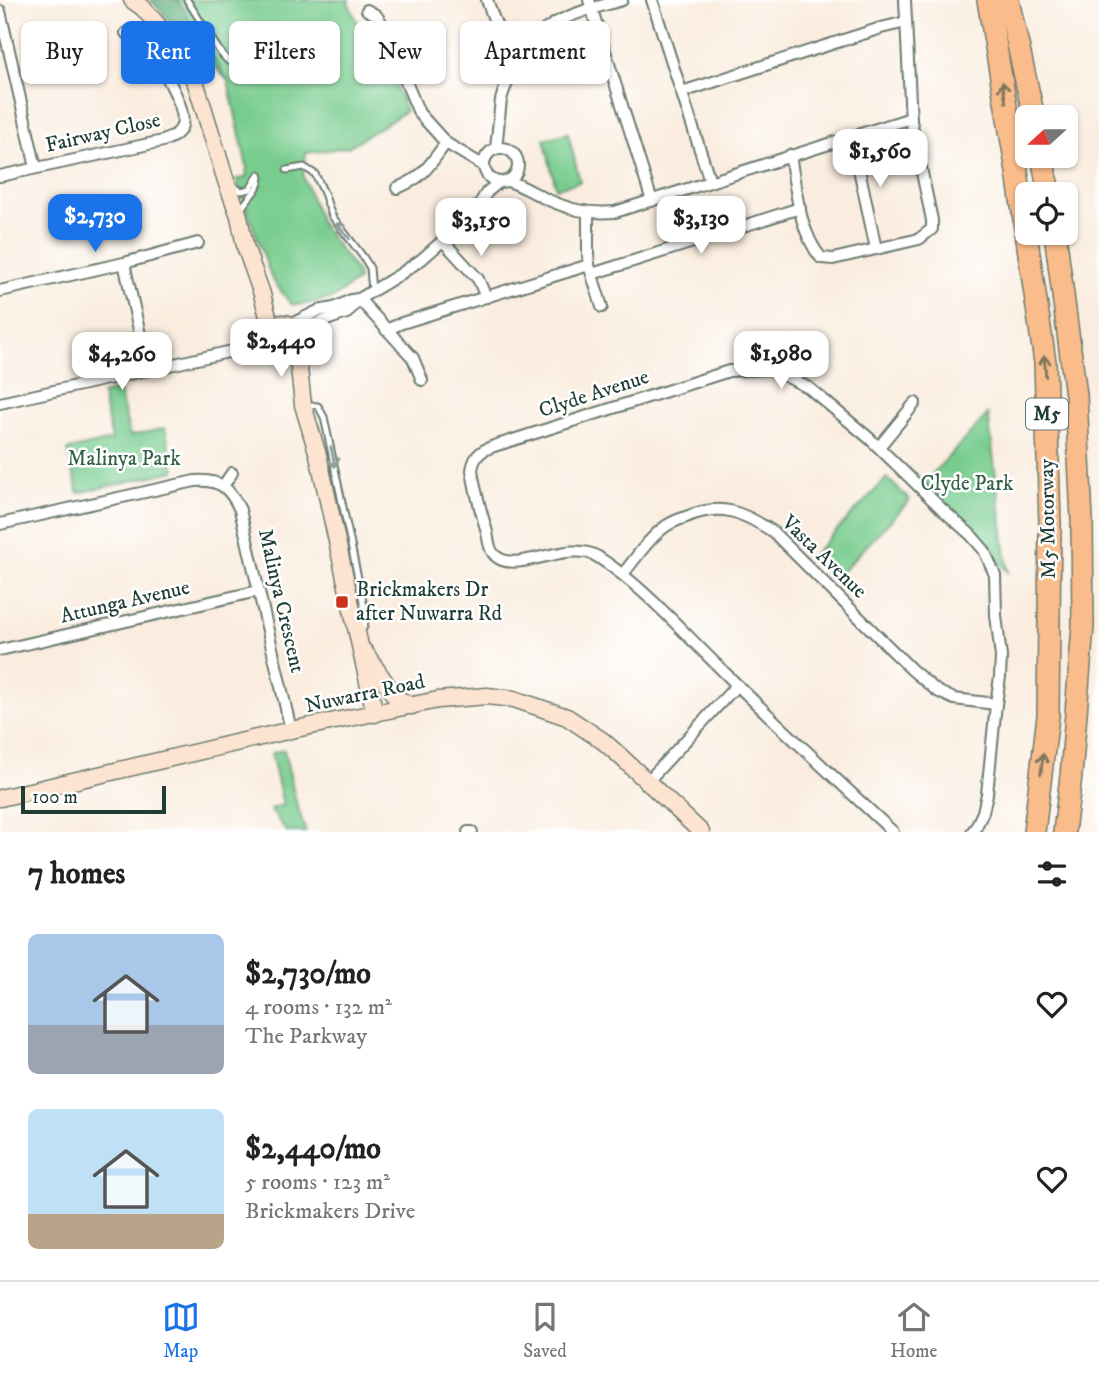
<!DOCTYPE html>
<html lang="en">
<head>
<meta charset="utf-8">
<style>
	body { margin:0; font-family:"IM FELL DW Pica",serif; background:#f2f2f2; color:#222; height:100vh; display:flex; flex-direction:column; font-size:26px; white-space:nowrap }
	* { box-sizing:border-box; margin:0 }
	p { font-size:23px; color:#767676 }
	.icon { flex:none; width:38px; height:38px; fill:none; stroke:currentColor; stroke-width:2; stroke-linecap:round; stroke-linejoin:round }
	.map { position:relative; height:832px; overflow:hidden }
	.sheet { display:flex; flex-direction:column; background:#fff; flex:1 }
	.sheet>* { flex:none }
	.banner { position:absolute; left:21px; top:21px; width:700px; height:63px; display:flex; gap:14px }
	.needle { width:46px; rotate:249deg }
	.buttons { position:absolute; left:1015px; top:105px; display:grid; gap:14px }
	.buttons a { display:grid; place-items:center; width:63px; height:63px; border-radius:10px; background:#fff; box-shadow:0 2px 5px #0004; font-size:35px }
	.scale { position:absolute; left:21px; bottom:18px; width:145px; box-sizing:border-box; padding-left:7px; border:4px solid #1f3d34; border-top:0; font-size:19px; line-height:24px; white-space:nowrap; color:#1f3d34; -webkit-text-stroke:5px #fff; paint-order:stroke }
	.price { position:absolute; translate:-50% -60px; padding:0 16px; border-radius:14px; background:#fff; color:#222; font-size:23px; line-height:46px; filter:drop-shadow(0 2px 4px #0008) }
	.price::after { content:''; position:absolute; left:50%; top:42px; width:21px; height:16px; margin-left:-10px; background:inherit; clip-path:polygon(0 0,100% 0,50% 100%) }
	.price.selected { background:#1a73e8; color:#fff }
	ul { padding:0; list-style:none }
	li { display:flex; align-items:center; gap:21px; height:175px; padding:0 28px }
	li span { display:grid; place-items:center; flex:none; width:196px; height:140px; border-radius:10px; color:#555 }
	li>.icon { margin-inline-start:auto }
	span .icon { width:84px; height:84px; fill:#fffc; stroke-width:1 }
	li b { font-size:30px }
	h2 { display:flex; justify-content:space-between; align-items:center; height:84px; padding:0 28px; font-size:30px }
	.tag { padding:0 24px; border-radius:10px; background:#fff; box-shadow:0 2px 5px #0004; font-size:24px; line-height:63px }
	.tag.selected { background:#1a73e8; color:#fff }
	.dock { display:flex; justify-content:space-around; align-items:center; height:98px; border-top:2px solid #e0e0e0; background:#fff; font-size:19px; color:#767676 }
	.dock a { display:grid; justify-items:center; gap:4px }
	.dock .selected { color:#1a73e8 }
	.map>svg:first-child { display:block }
	.green { fill:#78cc8e; stroke:#4c8461; stroke-width:2 }
	.forest { fill:#62b079; stroke:#407656; stroke-width:2 }
	.lines { fill:none; stroke-linecap:round; stroke-linejoin:round }
	.lane-casing { stroke:#6c7b70; stroke-width:9 }
	.street-casing { stroke:#6c7b70; stroke-width:14 }
	.secondary-casing { stroke:#6c7b70; stroke-width:19 }
	.highway-casing { stroke:#6c7b70; stroke-width:24 }
	.lane { stroke:#fff; stroke-width:5 }
	.street { stroke:#fff; stroke-width:10 }
	.secondary { stroke:#fde4d0; stroke-width:16 }
	.highway { stroke:#f9bc8a; stroke-width:21 }
	.oneway { stroke:#81765b }
	.oneway2 { stroke:#8f9e9a }
	.poi-dot { fill:#c8321e; stroke:#fff; stroke-width:2.5 }
	.labels { text-anchor:middle; dominant-baseline:central; stroke-width:5; stroke-linejoin:round; paint-order:stroke }
	.shield { fill:#fff; stroke:#627771; stroke-width:2 }
	.shield-label { font-size:19px; font-weight:bold; fill:#1f3d34 }
	.street-label { font-size:21px; fill:#1f3d34; stroke:#fff }
	.park-label { font-size:21px; fill:#35614a; stroke:#fff }
	.poi-label { font-size:21px; fill:#1f3d34; stroke:#fff; text-anchor:start }
</style>
</head>
<body>
<div class="map">
<svg width="1099" height="832" viewBox="0 0 1099 832">
	<rect width="100%" height="100%" fill="#fff"/>
	<filter id="ink" filterUnits="userSpaceOnUse"><feTurbulence type="fractalNoise" baseFrequency=".0143" numOctaves="2"/><feDisplacementMap in="SourceGraphic" scale="14" xChannelSelector="R" yChannelSelector="G"/><feConvolveMatrix kernelMatrix="1 2 1 2 8 2 1 2 1" color-interpolation-filters="sRGB"/></filter>
	<filter id="wash" filterUnits="userSpaceOnUse"><feTurbulence type="fractalNoise" baseFrequency=".00686" numOctaves="4" result="noise"/><feDisplacementMap in="SourceGraphic" scale="28" xChannelSelector="R" yChannelSelector="G"/><feGaussianBlur stdDeviation="1.57" result="paint"/><feColorMatrix in="noise" values="0 0 0 0 0 0 0 0 0 0 0 0 0 0 0 0 0 1.4 0 .05"/><feComposite in="paint" operator="in"/></filter>
	<g filter="url(#wash)">
		<rect width="100%" height="100%" fill="#faeddf"/>
		<!-- green -->
		<g class="green">
			<path d="M177,0h172l-1,2 10,22 15,7 8,18 25,62 -58,36 -42,6 -3,23 18,48 35,47 2,9 -25,18 -32,7 -10,-1 -19,-25 -36,-100 10,-1 1,-11 -19,-86z"/>
			<path d="M568,133l12,49 -24,6 -12,-49z"/>
			<path d="M119,390l11,46 35,-8 10,43 -97,22 -10,-43 44,-10 -10,-46z"/>
			<path d="M988,414l20,158 -84,-89z"/>
			<path d="M887,478l23,22 -73,77 -24,-22z"/>
			<path d="M284,750l12,52 10,30h-19l-17,-23 13,-4 -12,-52z"/>
		</g>
		<!-- forest -->
		<path class="forest" d="M150,0h27l51,81z"/>
	</g>
	<g filter="url(#ink)">
		<g class="lines">
			<defs>
				<g id="lane">
					<path d="M187,0l33,52 7,8 10,5"/>
					<path d="M243,78l-6,-13c8,-20 29,-12 47,-11l5,2 8,11"/>
					<path d="M287,170l17,-3 11,7 9,19 8,23 32,42 6,10 2,23"/>
					<path d="M235,187l6,4 9,-2 9,-15"/>
					<path d="M241,210c5,-12 19,-19 19,-33"/>
					<path d="M306,405l12,1 6,11 42,199 -2,11 -4,5"/>
				</g>
				<g id="street">
					<path d="M487,0c10,27 10,36 34,54"/>
					<path d="M589,0l63,201"/>
					<path d="M652,0l58,181"/>
					<path d="M367,10l9,5 5,7 38,91 27,30 38,23"/>
					<path d="M0,11l36,157"/>
					<path d="M682,92l199,-64 25,-6"/>
					<path d="M852,136l24,113"/>
					<circle cx="501" cy="165" r="17"/>
					<path d="M496,148c2,-16 3,-32 5,-48 3,-13 9,-24 15,-35 23,-46 61,-52 106,-65"/>
					<path d="M790,155c6,34 9,76 31,103l12,1 86,-20 13,-10v-9l-21,-99 -6,-121"/>
					<path d="M0,176l163,-35c7,-3 15,-6 18,-13 9,-17 -21,-65 -33,-78 -7,-7 -14,-12 -22,-17"/>
					<path d="M508,181c13,4 24,11 36,17 26,12 43,16 71,14l296,-94"/>
					<path d="M397,188c28,-11 32,-23 49,-45"/>
					<path d="M588,213v41l1,11 13,42"/>
					<path d="M443,241l35,38 8,18"/>
					<path d="M124,263l24,107"/>
					<path d="M592,274l208,-66"/>
					<path d="M0,291l124,-28 74,-20"/>
					<path d="M359,299l54,59 9,22"/>
					<path d="M291,324l27,-13 16,-3 17,-8 8,-1"/>
					<path d="M386,330l16,-7 187,-58"/>
					<path d="M300,339l6,-9 6,-5 35,-12 12,-14 40,-24 23,-16 52,-46 13,-21 12,-10"/>
					<path d="M240,350l32,2"/>
					<path d="M0,403l237,-53 20,-9 11,-8"/>
					<path d="M879,447l36,-44"/>
					<path d="M223,486l9,-13"/>
					<path d="M0,524l195,-43c25,-2 35,7 45,29l51,220"/>
					<path d="M623,574c13,-16 26,-36 43,-48 6,-4 14,-7 20,-9 35,-15 56,-5 86,14l140,139 25,21 17,8 42,5"/>
					<path d="M0,650l258,-59"/>
					<path d="M648,781l89,-96"/>
					<path d="M468,832h4"/>
					<path d="M893,832c-58,-54 -117,-108 -173,-164 -39,-38 -77,-82 -122,-111 -31,-20 -86,22 -105,-4 -4,-5 -5,-15 -6,-21 -6,-20 -12,-41 -15,-62 3,-21 17,-22 35,-28l222,-71 43,-2 37,19 60,50 75,73 27,24 13,15 11,25 1,40 5,42 -1,20 -4,27 -9,90 -4,18 -7,15 -4,5"/>
				</g>
				<g id="secondary">
					<path d="M132,0l11,8 26,30 11,14 16,32 30,97 13,35 6,30 17,48 9,34"/>
					<circle cx="283" cy="340" r="17"/>
					<path d="M297,350l6,55 15,50 57,259"/>
					<path d="M364,651l32,47 16,8"/>
					<path d="M0,798l291,-68 147,-30 49,-4 27,3 53,18 36,24 16,14 82,77"/>
				</g>
				<g id="highway">
					<path d="M988,0l29,172 28,190 5,162 -2,192 -14,116"/>
					<path d="M1008,0l26,117"/>
					<path d="M1042,156l7,38"/>
					<path d="M1055,233l21,162 6,125 1,106 -12,150 -7,56"/>
				</g>
			</defs>
			<!-- lane casing -->
			<use href="#lane" class="lane-casing"/>
			<!-- street casing -->
			<use href="#street" class="street-casing"/>
			<!-- secondary casing -->
			<use href="#secondary" class="secondary-casing"/>
			<!-- highway casing -->
			<use href="#highway" class="highway-casing"/>
			<!-- lane -->
			<use href="#lane" class="lane"/>
			<!-- street -->
			<use href="#street" class="street"/>
			<!-- secondary -->
			<use href="#secondary" class="secondary"/>
			<!-- highway -->
			<use href="#highway" class="highway"/>
		</g>
		<!-- one-way arrows -->
		<defs><path id="oneway-shaft" d="M-6 0H5M1.5-3L5.5 0L1.5 3" fill="none" stroke-width="1.6" stroke-linecap="round" stroke-linejoin="round" transform="scale(1.75)"/></defs>
		<g class="oneway">
			<use href="#oneway-shaft" transform="translate(1004 92) rotate(-100)"/>
			<use href="#oneway-shaft" transform="translate(1045 366) rotate(-94)"/>
			<use href="#oneway-shaft" transform="translate(1042 764) rotate(-83)"/>
		</g>
		<g class="oneway2">
			<use href="#oneway-shaft" transform="translate(343 231) rotate(-130)"/>
			<use href="#oneway-shaft" transform="translate(333 457) rotate(78)"/>
		</g>
	</g>
	<!-- markers -->
	<rect class="poi-dot" x="335" y="595" width="14" height="14" rx="3.5"/>
	<g class="labels">
		<!-- shield labels -->
		<rect class="shield" x="1026" y="398.5" width="42" height="31" rx="5"/>
		<g class="shield-label">
			<text x="1047" y="414">M5</text>
		</g>
		<!-- street labels -->
		<g class="street-label">
			<text transform="translate(103 133) rotate(-13)">Fairway Close</text>
			<text transform="translate(594 394) rotate(-18)">Clyde Avenue</text>
			<text transform="translate(1048 519) rotate(-91)">M5 Motorway</text>
			<text transform="translate(824 557) rotate(44)">Vasta Avenue</text>
			<text transform="translate(281 601) rotate(77)">Malinya Crescent</text>
			<text transform="translate(125 602) rotate(-13)">Attunga Avenue</text>
			<text transform="translate(365 694) rotate(-12)">Nuwarra Road</text>
		</g>
		<!-- park labels -->
		<g class="park-label">
			<text x="124" y="459">Malinya Park</text>
			<text x="967" y="484">Clyde Park</text>
		</g>
		<!-- poi labels -->
		<g class="poi-label">
			<text x="356" y="590">Brickmakers Dr<tspan x="356" dy="24">after Nuwarra Rd</tspan></text>
		</g>
	</g>
</svg>
<div class="buttons">
<a><svg class="needle" viewBox="-14 -14 28 28"><path d="M0-13l5 13h-10z" fill="#e53935"/><path d="M0 13l5-13h-10z" fill="#767676"/></svg></a>
<a><svg class="icon" aria-label="locate" viewBox="0 0 24 24"><circle cx="12" cy="12" r="6"/><path d="M12 2v4M12 18v4M2 12h4M18 12h4"/></svg></a>
</div>
<div class="scale">100 m</div>
<b class="price" style="left:880px;top:189px">$1,560</b>
<b class="price selected" style="left:95px;top:254px">$2,730</b>
<b class="price" style="left:701px;top:256px">$3,130</b>
<b class="price" style="left:481px;top:258px">$3,150</b>
<b class="price" style="left:281px;top:379px">$2,440</b>
<b class="price" style="left:781px;top:391px">$1,980</b>
<b class="price" style="left:122px;top:392px">$4,260</b>
<div class="banner">
<a class="tag">Buy</a>
<a class="tag selected">Rent</a>
<a class="tag">Filters</a>
<a class="tag">New</a>
<a class="tag">Apartment</a>
</div>
</div>
<section class="sheet">
<h2>7 homes<svg class="icon" aria-label="filters" viewBox="0 0 24 24"><path d="M4 7h16M4 17h16"/><circle cx="9" cy="7" r="2"/><circle cx="15" cy="17" r="2"/></svg></h2>
<ul>
<li><span style="background:linear-gradient(#a9c7e8 65%,#9aa5b1 0)"><svg class="icon" aria-label="home" viewBox="0 0 24 24"><path d="M3 11l9-7 9 7M6 9v11h12V9"/></svg></span><div><b>$2,730/mo</b><p>4 rooms · 132 m²</p><p>The Parkway</p></div><svg class="icon" aria-label="heart" viewBox="0 0 24 24"><path d="M12 20l-8-8c-3-5 5-10 8-4 3-6 11-1 8 4z"/></svg></li>
<li><span style="background:linear-gradient(#bfe0f5 75%,#b9a48a 0)"><svg class="icon" aria-label="home" viewBox="0 0 24 24"><path d="M3 11l9-7 9 7M6 9v11h12V9"/></svg></span><div><b>$2,440/mo</b><p>5 rooms · 123 m²</p><p>Brickmakers Drive</p></div><svg class="icon" aria-label="heart" viewBox="0 0 24 24"><path d="M12 20l-8-8c-3-5 5-10 8-4 3-6 11-1 8 4z"/></svg></li>
</ul>
</section>
<nav class="dock">
<a class="selected"><svg class="icon" aria-label="map" viewBox="0 0 24 24"><path d="M3 6l6-2 6 2 6-2v14l-6 2-6-2-6 2zM9 4v14M15 6v14"/></svg>Map</a>
<a><svg class="icon" aria-label="saved" viewBox="0 0 24 24"><path d="M7 4h10v16l-5-4-5 4z"/></svg>Saved</a>
<a><svg class="icon" aria-label="home" viewBox="0 0 24 24"><path d="M3 11l9-7 9 7M6 9v11h12V9"/></svg>Home</a>
</nav>
</body>
</html>
